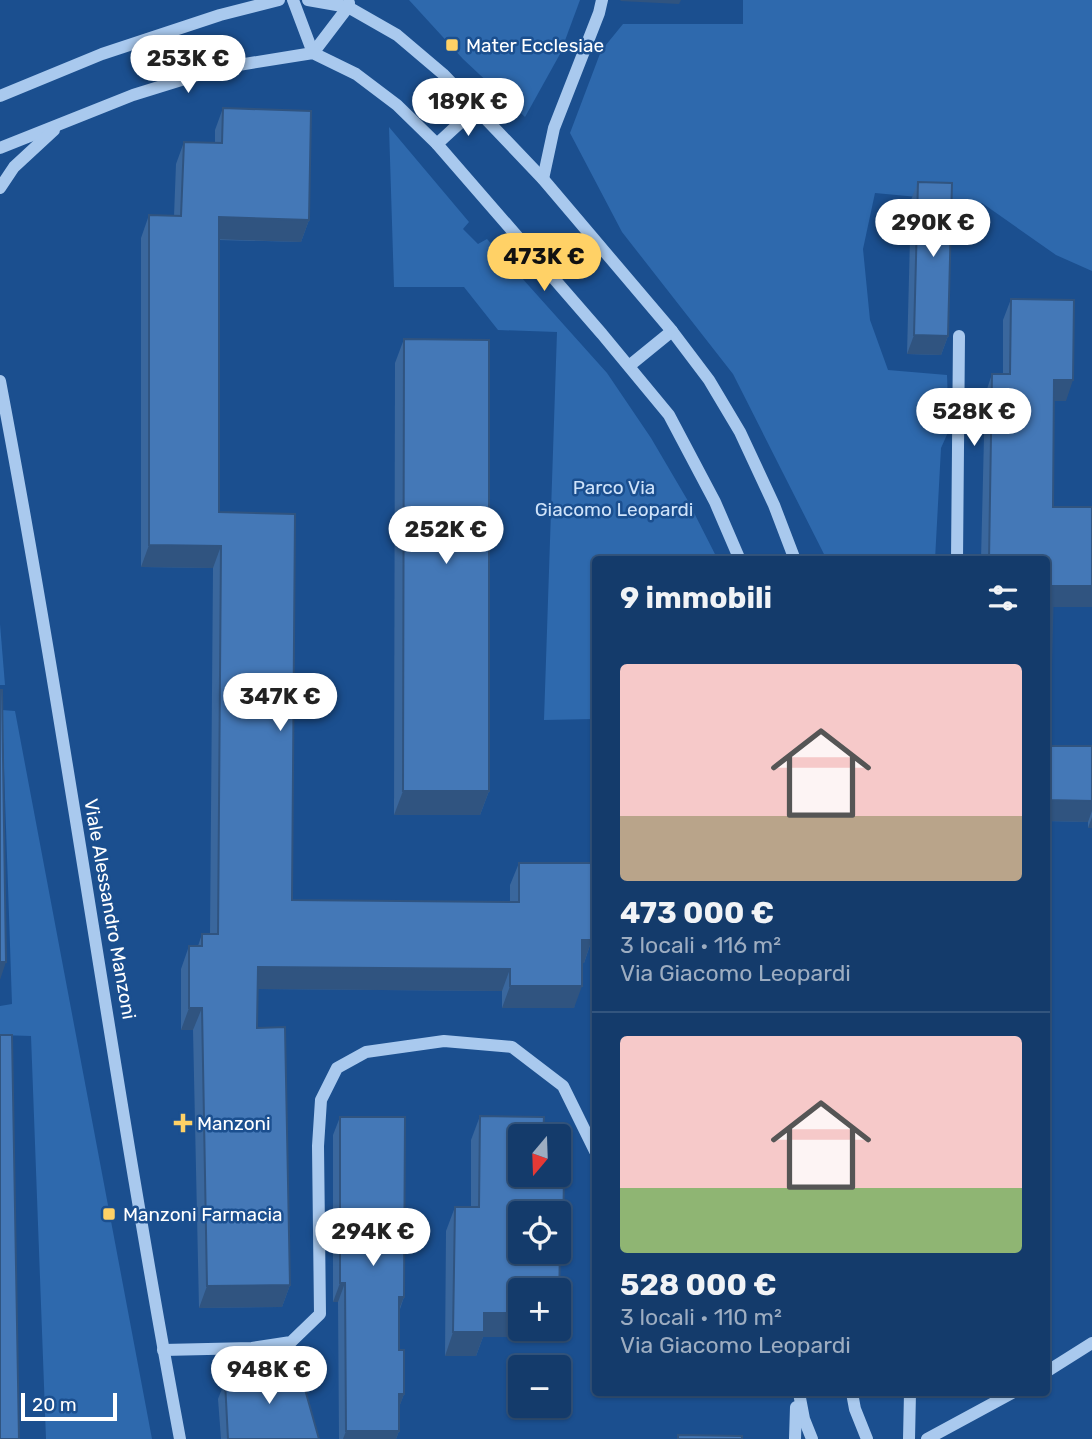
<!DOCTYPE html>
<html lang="it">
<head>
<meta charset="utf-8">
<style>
	body { margin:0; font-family:Rubik,sans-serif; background:#214673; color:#f1f3f6; height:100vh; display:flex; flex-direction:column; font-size:26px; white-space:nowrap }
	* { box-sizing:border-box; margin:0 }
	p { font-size:23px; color:#9dadc1 }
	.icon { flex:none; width:38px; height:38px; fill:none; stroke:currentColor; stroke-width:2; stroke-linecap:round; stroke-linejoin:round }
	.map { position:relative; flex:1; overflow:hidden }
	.drawer { position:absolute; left:592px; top:556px; width:458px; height:840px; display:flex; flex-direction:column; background:#143b6b; border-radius:7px; box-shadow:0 2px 5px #0004,0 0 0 2px #33557e }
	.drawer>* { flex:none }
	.needle { width:46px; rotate:199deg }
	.fabs { position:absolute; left:508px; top:1124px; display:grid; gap:14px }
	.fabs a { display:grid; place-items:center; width:63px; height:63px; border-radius:7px; background:#143b6b; box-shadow:0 2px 5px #0004,0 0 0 2px #33557e; font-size:35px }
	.scale { position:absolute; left:21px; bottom:18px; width:96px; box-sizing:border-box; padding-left:7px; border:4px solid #fff; border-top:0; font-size:19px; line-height:24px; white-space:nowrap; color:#fff; -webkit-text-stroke:5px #1b4f8f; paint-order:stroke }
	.price { position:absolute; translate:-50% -60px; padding:0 16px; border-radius:24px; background:#fff; color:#222; font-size:23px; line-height:46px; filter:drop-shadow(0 2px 4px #0008) }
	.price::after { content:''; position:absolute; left:50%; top:42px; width:21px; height:16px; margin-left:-10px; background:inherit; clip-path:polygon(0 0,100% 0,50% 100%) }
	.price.active { background:#ffd166; color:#111 }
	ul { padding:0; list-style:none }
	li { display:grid; align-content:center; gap:14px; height:371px; padding:0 28px }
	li+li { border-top:2px solid #33557e }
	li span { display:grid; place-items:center; height:217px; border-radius:7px; color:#555 }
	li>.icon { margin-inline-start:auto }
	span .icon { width:126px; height:126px; fill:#fffc; stroke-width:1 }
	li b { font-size:30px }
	h2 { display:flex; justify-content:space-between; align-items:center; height:84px; padding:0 28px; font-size:30px }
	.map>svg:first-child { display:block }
	.green { fill:#2e69ad }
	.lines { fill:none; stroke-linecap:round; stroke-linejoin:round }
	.minor { stroke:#a9c9ee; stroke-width:12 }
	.wall { fill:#3a679d }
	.shaded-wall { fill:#305480 }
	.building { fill:#4478b7; stroke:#305480; stroke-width:2; fill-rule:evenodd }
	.poi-dot { fill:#ffd166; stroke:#1b4f8f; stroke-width:2.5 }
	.labels { text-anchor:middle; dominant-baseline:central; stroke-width:5; stroke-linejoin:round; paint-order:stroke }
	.poi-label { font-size:19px; fill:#fff; stroke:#1b4f8f; text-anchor:start }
	.park-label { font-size:19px; fill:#cfe3fa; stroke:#1b4f8f }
	.street-label { font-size:19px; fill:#fff; stroke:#1b4f8f }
</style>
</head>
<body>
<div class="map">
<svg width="1092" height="1439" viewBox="0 0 1092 1439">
	<rect width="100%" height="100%" fill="#1b4f8f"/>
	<!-- green -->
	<g class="green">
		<path d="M409,0h171l-20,54 -35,63 -62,-58z"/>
		<path d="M743,0h349v271l-36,-16 -74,-52 -107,-10 -12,56 7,71 18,50 59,5 2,55 -8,18 -6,112h-108l-94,-186 -111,-142 -52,-99 31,-82 22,-27h120z"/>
		<path d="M389,127l80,95 -6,7 15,15 9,-5 120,134 44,65 37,63 30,59h-123v159l-51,1 13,-388 -59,-2 -34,-43h-70z"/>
		<path d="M0,624l5,61h-5z"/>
		<path d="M2,710l13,1 137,728h-106l-15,-403 -31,-1v-29l12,-2z"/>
	</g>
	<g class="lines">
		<!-- minor -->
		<g class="minor">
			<path d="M293,0l20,53"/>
			<path d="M308,0l40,7 49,28 46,39 100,105 129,152 37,49 31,52 34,73 21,55"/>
			<path d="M313,53l35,-46 1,-4"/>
			<path d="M0,96l102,-42 118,-39 59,-15"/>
			<path d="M437,144l39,-36"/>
			<path d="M0,148l133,-53 87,-27 93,-15 43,21 41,31 40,39 165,190 67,81 46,87 25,58"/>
			<path d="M543,179l11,-51 45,-115 3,-13"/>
			<path d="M0,188l14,-21 40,-37"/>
			<path d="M629,366l43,-35"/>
			<path d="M0,381c67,352 114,706 180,1058"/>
			<path d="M957,560l2,-224"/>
			<path d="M163,1350l89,-2 39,-6 29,-28 -2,-168 3,-46 16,-32 29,-16 78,-11 68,6 51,39 32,65"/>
			<path d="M1046,1372l46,-29"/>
			<path d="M799,1393l5,26 8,20"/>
			<path d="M852,1393l3,16 12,30"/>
			<path d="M795,1439l1,-32"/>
			<path d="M909,1439l1,-46"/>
			<path d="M927,1439l85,-46"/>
		</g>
	</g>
	<!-- wall -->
	<g class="wall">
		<path d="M223,108l86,112 -8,22 -82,-2v272l73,388 218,2v-17l9,-22 71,82 -6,18h-2l-8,45h-72v-17l-244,-2 -1,39 33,257 -8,22 -83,1 -6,-278h-12v-61l8,-23h9l4,-12h8l3,-366 -72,-1v-329l8,-23 25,1 2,-52 8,-22 31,1v-13z"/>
		<path d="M918,182l30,154 -7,19 -34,-1 4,-154z"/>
		<path d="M1011,299l55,102h-12l-1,106h39v100h-40l-3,139h43v82h-4v-6l-42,-1v-261h-65l4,-165 7,-21h11v-54z"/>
		<path d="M404,339l85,452 -9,24h-86l1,-452z"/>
		<path d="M480,1116l63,59 17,72 -1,67 -1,3v-27l-7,47h-68l-7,19h-31l1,-125 9,-24h16v-67z"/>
		<path d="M340,1117l64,180 -5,15v38l5,44 -5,13v24l-3,8h-57l-1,-137h-5v-167z"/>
		<path d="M225,1381l94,58h-98l-3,-40z"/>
	</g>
	<!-- shaded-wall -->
	<g class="shaded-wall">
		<path d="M621,0h60l-2,4 -59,-3z"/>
		<path d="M219,217l90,3 -8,22 -90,-3z"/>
		<path d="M914,335l34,1 -7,19 -34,-1z"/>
		<path d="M1054,380h19l-7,21h-20z"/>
		<path d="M149,545l72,1 -8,22 -72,-1z"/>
		<path d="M1053,586h39v21h-46z"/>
		<path d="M403,791h86l-9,24h-86z"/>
		<path d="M1046,800l46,1v10l-4,11 -42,-1z"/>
		<path d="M1092,817v11h-4z"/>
		<path d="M592,923h3v22h-5l-6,18h-11l9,-23z"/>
		<path d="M0,962h6l-6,18z"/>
		<path d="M258,967l252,2 -8,22 -252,-2z"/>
		<path d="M510,986h72l-8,22h-72z"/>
		<path d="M189,1008h13l-9,22h-12z"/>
		<path d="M340,1283h5l-7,19h-5z"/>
		<path d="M290,1285l-8,22 -83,1 8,-22z"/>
		<path d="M399,1297h5l-7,18z"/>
		<path d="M484,1313h36v15h34l-3,9h-68l-7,19h-31l8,-24z"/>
		<path d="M399,1394h5l-7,19z"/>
		<path d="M346,1431h53l-3,8h-53z"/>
	</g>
	<!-- building -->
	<g class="building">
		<path d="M223,108l88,3 -2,109 -90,-3v295l76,2 -3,386 227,2v-39h76v60h-3v17h-10v46h-72v-17l-252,-2 -1,61 28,-1 5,258 -83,1 -5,-278h-13v-62h13v-12h16l3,-388 -72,-1v-330l32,1 3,-74 38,1z"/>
		<path d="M918,182l34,1 -4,153 -34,-1z"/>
		<path d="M1011,299l63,1 -1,80h-19l-1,127h39v79h-39l-4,160h43v55l-46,-1v-240h-57l3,-186h18z"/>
		<path d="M404,339l85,1v451h-86z"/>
		<path d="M0,690h2l4,272h-6z"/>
		<path d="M0,1035h12l7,404h-19z"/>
		<path d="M480,1116l64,1 -1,19h-23v38l44,2 -1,62h-3l-1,76h-1v-24h-38v23h-36v19h-31l2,-125h24zM520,1213h38v38h-38z"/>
		<path d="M340,1117h65l-1,180h-5v53h5v44h-5v37h-53l-1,-148h-5z"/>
		<path d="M299,1368l20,71h-91l-3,-58 7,-1 2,-6z"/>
		<path d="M678,1435l64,1v3h-64z"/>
	</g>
	<!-- markers -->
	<g class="poi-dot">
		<rect x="445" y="38" width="14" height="14" rx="3.5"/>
		<path d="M179.5 1112.5h7v7h7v7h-7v7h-7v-7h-7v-7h7z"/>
		<rect x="102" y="1207" width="14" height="14" rx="3.5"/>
	</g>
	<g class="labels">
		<!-- poi labels -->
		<g class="poi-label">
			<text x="466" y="45">Mater Ecclesiae</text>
			<text x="197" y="1123">Manzoni</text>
			<text x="123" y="1214">Manzoni Farmacia</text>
		</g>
		<!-- park labels -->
		<g class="park-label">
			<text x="614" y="487">Parco Via<tspan x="614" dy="22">Giacomo Leopardi</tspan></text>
		</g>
		<!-- street labels -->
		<g class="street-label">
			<text transform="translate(110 909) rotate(80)">Viale Alessandro Manzoni</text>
		</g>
	</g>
</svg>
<div class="fabs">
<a><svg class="needle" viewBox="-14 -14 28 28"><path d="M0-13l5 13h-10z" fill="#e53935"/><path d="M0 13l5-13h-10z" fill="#9dadc1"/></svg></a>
<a><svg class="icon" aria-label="locate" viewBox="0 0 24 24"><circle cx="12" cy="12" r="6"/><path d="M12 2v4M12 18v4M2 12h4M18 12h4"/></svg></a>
<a>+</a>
<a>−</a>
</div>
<div class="scale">20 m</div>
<b class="price" style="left:188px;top:95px">253K €</b>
<b class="price" style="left:468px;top:138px">189K €</b>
<b class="price" style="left:933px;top:259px">290K €</b>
<b class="price active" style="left:544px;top:293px">473K €</b>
<b class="price" style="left:974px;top:448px">528K €</b>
<b class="price" style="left:446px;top:566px">252K €</b>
<b class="price" style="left:280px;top:733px">347K €</b>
<b class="price" style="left:373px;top:1268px">294K €</b>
<b class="price" style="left:269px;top:1406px">948K €</b>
<section class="drawer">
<h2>9 immobili<svg class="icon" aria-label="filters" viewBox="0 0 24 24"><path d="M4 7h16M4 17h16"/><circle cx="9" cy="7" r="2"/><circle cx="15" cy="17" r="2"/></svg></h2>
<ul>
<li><span style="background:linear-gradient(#f6c9c9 70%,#b9a48a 0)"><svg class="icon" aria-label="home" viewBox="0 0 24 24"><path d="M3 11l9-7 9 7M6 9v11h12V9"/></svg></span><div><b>473 000 €</b><p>3 locali · 116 m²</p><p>Via Giacomo Leopardi</p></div></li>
<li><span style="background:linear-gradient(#f6c9c9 70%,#8fb573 0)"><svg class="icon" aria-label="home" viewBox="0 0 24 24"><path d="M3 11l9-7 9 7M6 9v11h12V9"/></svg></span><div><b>528 000 €</b><p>3 locali · 110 m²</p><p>Via Giacomo Leopardi</p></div></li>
</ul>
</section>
</div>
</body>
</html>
